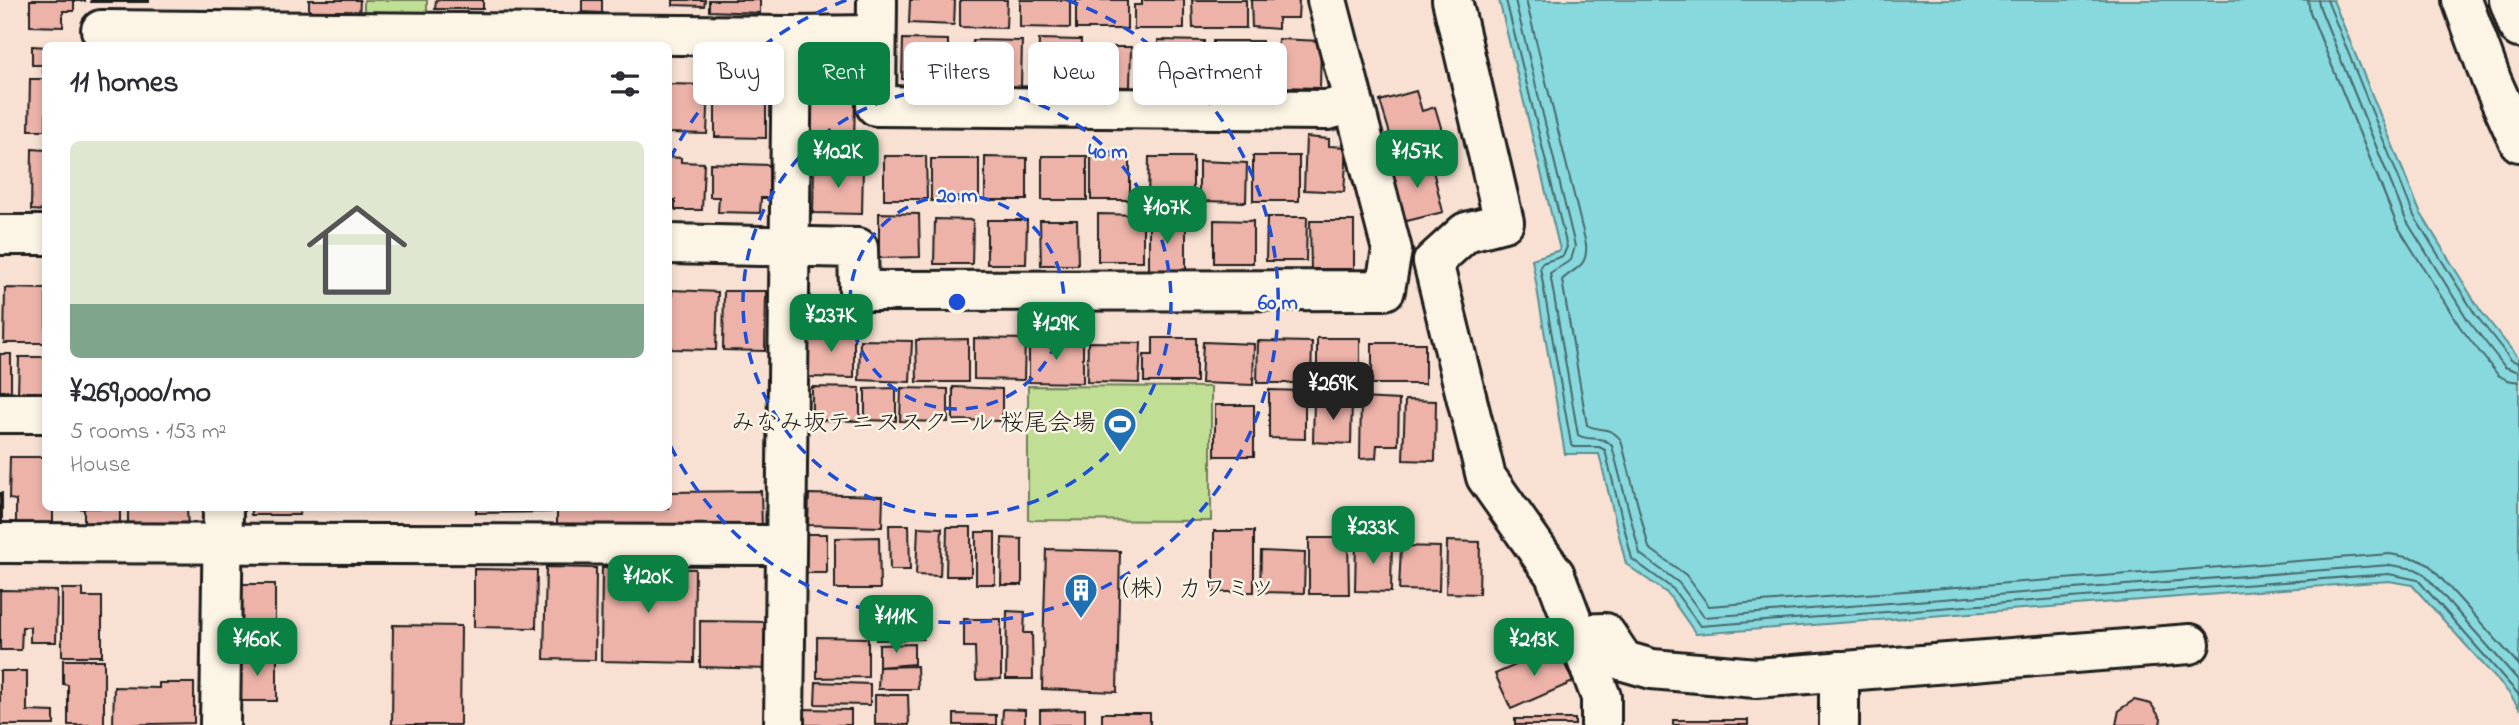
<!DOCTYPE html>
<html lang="en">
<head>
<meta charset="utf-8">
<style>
	body { margin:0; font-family:"Indie Flower","Klee One",sans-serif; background:#f2f2f3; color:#2b2b33; height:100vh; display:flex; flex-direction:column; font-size:26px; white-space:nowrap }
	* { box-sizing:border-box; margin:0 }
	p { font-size:23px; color:#7c7c81 }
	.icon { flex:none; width:38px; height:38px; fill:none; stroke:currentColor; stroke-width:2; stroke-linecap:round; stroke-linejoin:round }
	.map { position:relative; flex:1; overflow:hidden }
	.drawer { position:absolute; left:42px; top:42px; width:630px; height:469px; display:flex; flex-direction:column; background:#fff; border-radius:10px; box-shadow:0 4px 10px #0003 }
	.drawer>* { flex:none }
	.guide { position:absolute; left:693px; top:42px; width:665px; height:63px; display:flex; gap:14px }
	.price { position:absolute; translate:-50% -60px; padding:0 16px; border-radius:14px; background:#0b8043; color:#fff; font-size:23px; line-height:46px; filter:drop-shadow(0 2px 4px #0008) }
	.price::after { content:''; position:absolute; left:50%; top:42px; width:21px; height:16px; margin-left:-10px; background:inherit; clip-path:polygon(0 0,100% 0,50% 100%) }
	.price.active { background:#222; color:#fff }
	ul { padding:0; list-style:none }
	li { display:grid; align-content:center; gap:14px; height:371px; padding:0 28px }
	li+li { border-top:2px solid #e1e1e2 }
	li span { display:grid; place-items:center; height:217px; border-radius:10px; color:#555 }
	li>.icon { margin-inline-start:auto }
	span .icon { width:126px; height:126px; fill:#fffc; stroke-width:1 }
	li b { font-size:30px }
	h2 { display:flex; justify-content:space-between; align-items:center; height:84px; padding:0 28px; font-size:30px }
	.pill { padding:0 24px; border-radius:10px; background:#fff; box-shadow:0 4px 10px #0003; font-size:24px; line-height:63px }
	.pill.active { background:#0b8043; color:#fff }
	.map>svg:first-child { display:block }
	.green { fill:#c1de95; stroke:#6e7d58; stroke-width:2 }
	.water { fill:#88d9de; stroke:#5d8d90; stroke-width:2 }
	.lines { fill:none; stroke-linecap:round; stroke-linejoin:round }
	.shore { stroke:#47686a; stroke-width:2 }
	.building { fill:#edb3a9; stroke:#1c1c1c; stroke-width:2 }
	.minor-casing { stroke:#1c1c1c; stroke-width:44 }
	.minor { stroke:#fcf5e5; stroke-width:38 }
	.ring { fill:none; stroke:#1d4ed8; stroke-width:3.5; stroke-dasharray:12 9 }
	.labels { text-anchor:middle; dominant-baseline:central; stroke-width:5; stroke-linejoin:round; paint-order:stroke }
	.poi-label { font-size:24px; fill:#1c1c1c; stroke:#fcf5e5; text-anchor:end }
	.centre { fill:#1d4ed8; stroke:#fcf5e5; stroke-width:3.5 }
	.ring-label { font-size:21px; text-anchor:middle; font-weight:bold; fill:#1d4ed8; stroke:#fcf5e5; stroke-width:5; stroke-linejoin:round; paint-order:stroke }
</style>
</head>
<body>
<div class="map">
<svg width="2519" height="725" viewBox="0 0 2519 725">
	<rect width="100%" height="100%" fill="#f8e1d3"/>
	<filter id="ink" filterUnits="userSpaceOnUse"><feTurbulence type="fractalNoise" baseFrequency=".0143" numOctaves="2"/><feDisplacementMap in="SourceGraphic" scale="14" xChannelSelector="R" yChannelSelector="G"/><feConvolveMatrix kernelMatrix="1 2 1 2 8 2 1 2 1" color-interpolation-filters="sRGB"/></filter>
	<g filter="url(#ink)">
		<!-- green -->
		<g class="green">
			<rect x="364" y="0" width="63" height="16"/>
			<path d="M1028,386l183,1v134l-183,-1z"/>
		</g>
		<!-- water -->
		<path class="water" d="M1499,0h834l87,212 60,98 39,49v349l-10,-15 -97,-108 -23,-4 -693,53 -28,-40 -42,-30 -27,-110h-34l-33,-195 28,-9z"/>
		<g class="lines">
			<!-- shore -->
			<g class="shore">
				<path d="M1506,0l61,247 -4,9 -21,7 -2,4 31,177 3,3h25l6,3 27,109 41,30 27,37 689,-52 29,6 101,115"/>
				<path d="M1515,0l60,246 -4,14 -21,13 28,162c11,7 24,-1 34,11l28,108 39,29 25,34 686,-52 25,4 8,4 96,108"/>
				<path d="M1526,0l60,244c2,24 -11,23 -24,36l25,145c12,7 22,0 34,15l28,108 37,27 23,31 681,-52 27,5 12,6 90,100"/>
				<path d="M2308,0l2,12 87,213 63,102 38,48 9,5 12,2"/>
				<path d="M2318,0l2,8 86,212 62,100 37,47 14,5"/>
				<path d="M2327,0l87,216 61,98 36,46 8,3"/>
			</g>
		</g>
		<!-- building -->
		<g class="building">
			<path d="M30,0h55v1h-11v10h-11v16l-33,-1z"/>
			<rect x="91" y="0" width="58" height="2"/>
			<path d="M309,0h51l-1,17 -27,-1 1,-5h-24z"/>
			<path d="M436,0h47v9h-48z"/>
			<path d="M582,0h20v13l-20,-1z"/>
			<path d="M673,0h32l-1,6 -31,-1z"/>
			<path d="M709,0h51v13l-51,-2z"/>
			<path d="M910,0h45l-1,25 -45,-2z"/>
			<path d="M960,0h47l-1,28 -46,-1z"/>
			<path d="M1020,0h50v28l-50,-1z"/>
			<rect x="1076" y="0" width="51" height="29"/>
			<path d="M1142,0h42v29h-50v-24h8z"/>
			<path d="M1192,0h54v28h-53z"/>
			<path d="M1251,0h48l-1,18h-20v11l-26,-2z"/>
			<path d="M903,39l45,1v53h-25v-13l-21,-1z"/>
			<path d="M1039,39l42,1 -1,47 -42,-1z"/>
			<path d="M1278,39l43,2 -1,47 -43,-1z"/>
			<path d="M973,40l49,1 -1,46 -49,-1z"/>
			<path d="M1158,40l46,1 -2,46 -45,-1z"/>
			<path d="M1213,41h49v46h-48z"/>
			<path d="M32,46l14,1v26h-3v-8h-11z"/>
			<path d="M1086,47h45l-1,40 -44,-1z"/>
			<path d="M30,79h16v51h-17z"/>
			<path d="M668,84l41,1 -2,49 -39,-1z"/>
			<path d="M1416,91l6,20 13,-4 8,27 -49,13 -14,-46z"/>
			<path d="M715,93l51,1v44l-51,-1z"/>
			<path d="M807,100l48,1 -1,40 -48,-2z"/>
			<path d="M1306,137l23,2v7l18,1 -3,45 -40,-2z"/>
			<path d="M32,149l14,1v61l-15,-1z"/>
			<path d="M884,156h42l1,43h-43z"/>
			<rect x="1042" y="156" width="45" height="44"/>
			<path d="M1091,156l39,1v43h-39z"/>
			<rect x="1253" y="156" width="46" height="45"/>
			<path d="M668,157l13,1v4l23,1 -2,47h-27v-10h-7z"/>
			<path d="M985,157l42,1v42h-42z"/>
			<path d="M1149,157h44v44h-45z"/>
			<path d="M1430,158l13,54 -40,10 -13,-54z"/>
			<rect x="931" y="159" width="48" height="42"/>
			<path d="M1199,161l48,2 -1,39 -47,-1z"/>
			<path d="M710,163l59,2v33h-8l-1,15 -42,-1 1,-15h-9z"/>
			<path d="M814,165l49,2 -1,47 -49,-1z"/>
			<path d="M879,213l40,1 1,43 -41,1z"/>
			<path d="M1098,214l45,1v46h-45z"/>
			<path d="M1267,217h40l-1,44h-40z"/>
			<path d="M935,219l38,1 -1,44h-38z"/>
			<path d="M987,220h40l-1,44h-39z"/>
			<path d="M1040,220h37l1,45h-37z"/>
			<path d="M1214,220l39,1v42h-39z"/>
			<path d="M1149,221h37v50l-37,1z"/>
			<path d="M1310,221h44v48h-43z"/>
			<path d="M5,288l41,1v54h-42z"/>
			<path d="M672,290l46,2 -2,58 -45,-1z"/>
			<path d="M724,291h42l-1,60 -42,-1z"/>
			<path d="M809,330l45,1v47l-46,-1z"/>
			<path d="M974,338l51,1 -1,41 -50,-1z"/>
			<path d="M1153,338h43v44h-52v-27h9z"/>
			<rect x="1317" y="338" width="43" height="46"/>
			<path d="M968,339v43h-51l-1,-42z"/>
			<path d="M860,340l52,1 -2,41 -51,-2z"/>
			<path d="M1083,341v42l-54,-1v-40z"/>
			<path d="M1258,341l54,1 -1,41h-54z"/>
			<path d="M1088,342l53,1 -2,40 -52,-1z"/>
			<path d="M1203,342l51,2 -1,41 -52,-2z"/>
			<rect x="1372" y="343" width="53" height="41"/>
			<rect x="0" y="354" width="11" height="37"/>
			<path d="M19,357h27v37h-28z"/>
			<path d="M812,387l48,1v33l-48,-1z"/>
			<path d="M953,387l49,2v32l-49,-1z"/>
			<path d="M896,388v33l-31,-1v-31z"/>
			<path d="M901,388l47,1v33l-48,-1z"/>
			<path d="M1269,390l36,1v48l-36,-1z"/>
			<path d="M1361,398l38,2 -1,45h-21l-1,13 -16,1z"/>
			<path d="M1314,400l38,1 -1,43 -38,-2z"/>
			<path d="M1405,400l31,1 -1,60 -32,-1z"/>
			<rect x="1215" y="405" width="39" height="51"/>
			<path d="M10,457h36v51h7v18h-37v-26l-7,-1z"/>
			<path d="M761,491l1,38 -205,2v-23h111v-16z"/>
			<rect x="0" y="493" width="2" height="34"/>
			<path d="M809,494l74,2 -1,31 -74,-2z"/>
			<path d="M74,508h46v21l-36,-1v-19z"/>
			<path d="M128,508h59l1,22h-60z"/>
			<path d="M251,508h49l-1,7h-48z"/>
			<path d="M476,508h75v4l-75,1z"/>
			<path d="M889,525h20l1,45h-20z"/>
			<path d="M918,527l24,1 -2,48 -24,-1z"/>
			<path d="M947,527h24v49h-25z"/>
			<rect x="1214" y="531" width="40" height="61"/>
			<rect x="976" y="532" width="19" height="52"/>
			<rect x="802" y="534" width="25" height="39"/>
			<path d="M879,537l1,52h-45v-51z"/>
			<path d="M1002,538l20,1v46h-21z"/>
			<path d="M1309,538h39l1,56h-40z"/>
			<path d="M1356,540l36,1 -1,51 -36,-1z"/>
			<path d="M1447,541l33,1 -1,52 -33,-1z"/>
			<path d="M1401,546l39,1 -1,44 -40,-1z"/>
			<path d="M1046,549l74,2 -3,141 -75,-3z"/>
			<path d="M1261,551l44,2 -1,40 -44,-1z"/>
			<path d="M546,567l50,1 -1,92 -51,-1z"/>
			<path d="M602,567l93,2 -1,94 -93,-2z"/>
			<path d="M474,569l63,1 -1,58 -62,-1z"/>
			<path d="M237,584h38v49l-38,1z"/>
			<path d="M62,589h21v8h19v59h-40z"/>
			<path d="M0,590l57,1 -1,51h-26v-15h-8l-1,23h-21z"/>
			<path d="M1007,611l18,1 -1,21h8l1,46h-27z"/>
			<path d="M876,616h47v23l-47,1z"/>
			<path d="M964,619h37v60l-25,1 -1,-33h-11z"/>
			<path d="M700,621l69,1 -1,47 -68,-2z"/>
			<path d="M393,625l68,1 -1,99h-68z"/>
			<path d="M817,637l51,1v39l-51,1z"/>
			<path d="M914,644v20l-35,3v-22z"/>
			<path d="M1557,647l16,35 -62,27 -16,-35z"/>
			<rect x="237" y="654" width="40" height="47"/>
			<path d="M63,660h41v65h-36v-40l-5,-1z"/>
			<path d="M917,666l1,23h-40l1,-22z"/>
			<path d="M0,671h27v40l27,1v13h-54z"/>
			<path d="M816,682l54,2v21l-55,-1z"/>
			<path d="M159,683h35v40l-81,2 1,-38 45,1z"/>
			<path d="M875,695h33l1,30h-34z"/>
			<path d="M2134,700l17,4 10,15 -1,6h-44l3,-15z"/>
			<path d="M804,709l47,1v15h-48z"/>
			<path d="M1003,709l22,1v15h-23z"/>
			<path d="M1085,709v16h-45v-15z"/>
			<rect x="1102" y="713" width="48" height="12"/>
			<path d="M954,714l42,1v10h-42z"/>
			<rect x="1515" y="719" width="60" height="6"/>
			<rect x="1673" y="720" width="75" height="5"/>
		</g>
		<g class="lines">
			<defs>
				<g id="minor">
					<path d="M877,0l-1,106 452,4 25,-7"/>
					<path d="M1452,0l52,222 -38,10 -33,30 53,215 69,98 46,122v28"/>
					<path d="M2462,0l30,82 27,60"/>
					<path d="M2509,0l10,28"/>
					<path d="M101,30l691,6 -8,689"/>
					<path d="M792,36l84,-1"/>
					<path d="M0,235h46"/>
					<path d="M668,244l190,4 1,43 526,-1 7,-40 -65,-250"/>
					<path d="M0,413h46"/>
					<path d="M0,543l786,2"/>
					<path d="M1577,634l28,-1 19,28 28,8 104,9 434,-34"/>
					<path d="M1839,671v54"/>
					<path d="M220,725l3,-217"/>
				</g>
			</defs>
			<!-- minor casing -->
			<use href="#minor" class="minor-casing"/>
			<!-- minor -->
			<use href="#minor" class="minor"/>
		</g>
	</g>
	<!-- distance rings -->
	<g class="ring">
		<circle cx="957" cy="302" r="107"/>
		<circle cx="957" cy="302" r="214"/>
		<path d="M670 159A321 321 0 0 1 847 0M1067 0A321 321 0 1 1 670 445"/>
	</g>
	<!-- icons -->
	<defs>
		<symbol id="stadium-pin" viewBox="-11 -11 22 30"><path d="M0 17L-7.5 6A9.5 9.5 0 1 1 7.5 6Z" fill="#1f6fb2" stroke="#fcf5e5"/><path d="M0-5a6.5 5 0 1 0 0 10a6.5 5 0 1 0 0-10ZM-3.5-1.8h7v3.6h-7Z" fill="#fff"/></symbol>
		<symbol id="building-pin" viewBox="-11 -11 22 30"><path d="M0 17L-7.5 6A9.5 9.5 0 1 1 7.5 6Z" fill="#1f6fb2" stroke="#fcf5e5"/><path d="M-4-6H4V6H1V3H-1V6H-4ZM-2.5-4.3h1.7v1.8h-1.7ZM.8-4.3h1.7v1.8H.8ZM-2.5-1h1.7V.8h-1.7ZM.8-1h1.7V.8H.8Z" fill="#fff"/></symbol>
	</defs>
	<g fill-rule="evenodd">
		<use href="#stadium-pin" x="1101" y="405" width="38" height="52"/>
		<use href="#building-pin" x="1062" y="571" width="38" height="52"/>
	</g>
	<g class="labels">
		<!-- poi labels -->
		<g class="poi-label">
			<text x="1096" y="424">みなみ坂テニススクール 桜尾会場</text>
			<text x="1106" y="590" text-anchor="start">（株）カワミツ</text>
		</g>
	</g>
	<circle cx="957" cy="302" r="10" class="centre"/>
	<g class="ring-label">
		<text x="1108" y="158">40 m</text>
		<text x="957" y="202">20 m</text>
		<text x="1278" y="309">60 m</text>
	</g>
</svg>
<b class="price" style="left:838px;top:190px">¥102K</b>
<b class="price" style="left:1417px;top:190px">¥157K</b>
<b class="price" style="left:1167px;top:246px">¥107K</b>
<b class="price" style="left:831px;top:354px">¥237K</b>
<b class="price" style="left:1056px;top:362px">¥129K</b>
<b class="price active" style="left:1333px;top:422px">¥269K</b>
<b class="price" style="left:1373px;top:566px">¥233K</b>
<b class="price" style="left:648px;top:615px">¥120K</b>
<b class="price" style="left:896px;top:655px">¥111K</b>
<b class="price" style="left:257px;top:678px">¥160K</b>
<b class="price" style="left:1534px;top:678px">¥213K</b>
<div class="guide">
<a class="pill">Buy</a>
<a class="pill active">Rent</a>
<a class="pill">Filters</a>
<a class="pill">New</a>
<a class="pill">Apartment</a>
</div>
<section class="drawer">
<h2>11 homes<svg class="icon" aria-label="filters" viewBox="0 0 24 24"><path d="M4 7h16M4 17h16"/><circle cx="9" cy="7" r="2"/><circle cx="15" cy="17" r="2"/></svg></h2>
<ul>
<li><span style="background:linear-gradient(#dfe7d0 75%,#7fa58c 0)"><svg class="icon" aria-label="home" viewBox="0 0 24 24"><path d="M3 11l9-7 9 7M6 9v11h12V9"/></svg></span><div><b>¥269,000/mo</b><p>5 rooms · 153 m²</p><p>House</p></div></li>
</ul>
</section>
</div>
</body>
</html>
